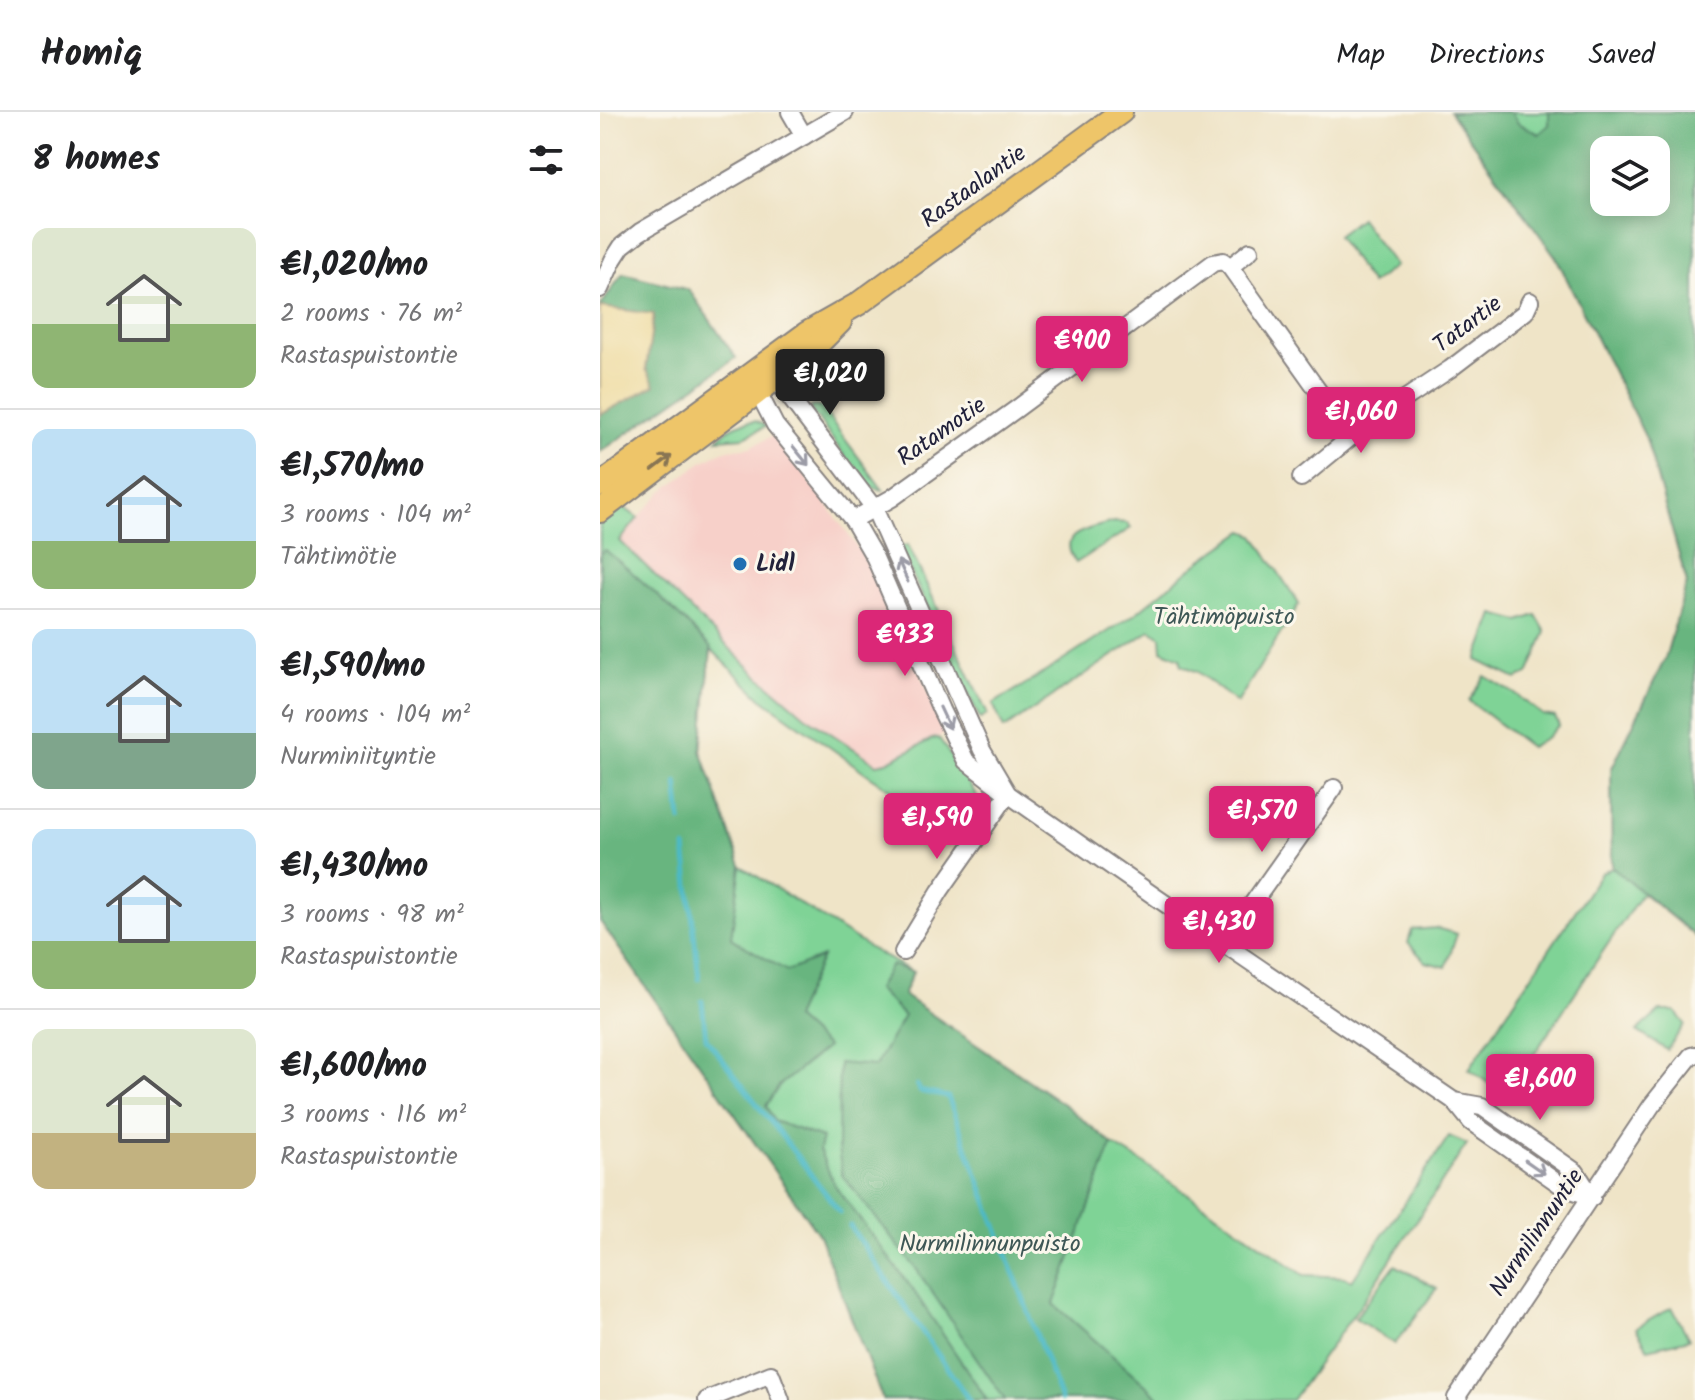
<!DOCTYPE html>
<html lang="en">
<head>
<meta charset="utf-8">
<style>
	body { margin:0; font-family:Kalam,sans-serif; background:#f6f6f6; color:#202124; height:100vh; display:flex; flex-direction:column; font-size:30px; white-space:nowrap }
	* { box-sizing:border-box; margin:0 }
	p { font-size:26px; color:#757577 }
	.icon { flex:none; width:44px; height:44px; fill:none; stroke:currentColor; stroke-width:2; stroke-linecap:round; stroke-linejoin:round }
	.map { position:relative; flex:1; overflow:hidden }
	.sheet { display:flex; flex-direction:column; background:#fff; width:600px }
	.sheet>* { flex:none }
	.buttons { position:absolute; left:990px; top:24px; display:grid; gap:16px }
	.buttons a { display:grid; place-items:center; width:80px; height:80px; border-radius:16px; background:#fff; box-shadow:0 4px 20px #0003; font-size:40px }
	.price { position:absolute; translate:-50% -68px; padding:0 18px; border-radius:8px; background:#db2777; color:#fff; font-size:26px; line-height:52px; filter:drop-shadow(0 2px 4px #0008) }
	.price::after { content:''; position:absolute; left:50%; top:48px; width:24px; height:18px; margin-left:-12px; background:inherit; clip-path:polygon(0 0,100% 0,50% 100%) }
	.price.active { background:#222; color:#fff }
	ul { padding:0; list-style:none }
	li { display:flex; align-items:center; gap:24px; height:200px; padding:0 32px }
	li+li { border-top:2px solid #e0e0e0 }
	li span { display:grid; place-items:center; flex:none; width:224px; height:160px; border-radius:16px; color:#555 }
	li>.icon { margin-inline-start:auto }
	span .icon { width:96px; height:96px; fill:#fffc; stroke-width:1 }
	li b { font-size:34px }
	h2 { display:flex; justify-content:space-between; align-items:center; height:96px; padding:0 32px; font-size:34px }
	header { display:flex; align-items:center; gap:48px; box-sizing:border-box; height:112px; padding:0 40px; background:#fff; border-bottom:2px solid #e0e0e0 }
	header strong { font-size:38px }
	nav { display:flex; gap:44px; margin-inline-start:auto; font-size:28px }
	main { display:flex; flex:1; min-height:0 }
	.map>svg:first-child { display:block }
	.built { fill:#f7d0c9 }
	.green { fill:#7fd396; stroke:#507a68; stroke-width:2; fill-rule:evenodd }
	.forest { fill:#67b57f; stroke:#446c5d; stroke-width:2; fill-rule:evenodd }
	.sand { fill:#eeda9e; stroke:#887e6c; stroke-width:2 }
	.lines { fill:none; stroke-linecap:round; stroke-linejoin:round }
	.stream { stroke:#4cb9c6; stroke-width:5 }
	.minor-casing { stroke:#888381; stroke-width:20 }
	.major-casing { stroke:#888381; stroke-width:26 }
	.minor { stroke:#fff; stroke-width:16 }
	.major { stroke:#eec569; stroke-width:22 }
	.oneway { stroke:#9c9ca7 }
	.oneway2 { stroke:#887452 }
	.poi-dot { fill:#1f6fb2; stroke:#fbf7ec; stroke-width:3 }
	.labels { text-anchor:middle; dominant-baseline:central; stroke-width:6; stroke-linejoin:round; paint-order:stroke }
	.street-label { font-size:24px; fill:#22223b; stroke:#fbf7ec }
	.poi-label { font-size:24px; font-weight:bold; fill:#22223b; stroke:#fbf7ec; text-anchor:start }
	.park-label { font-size:24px; fill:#3e5756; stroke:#fbf7ec }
</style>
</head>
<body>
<header>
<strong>Homiq</strong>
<nav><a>Map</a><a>Directions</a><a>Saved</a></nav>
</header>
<main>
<section class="sheet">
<h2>8 homes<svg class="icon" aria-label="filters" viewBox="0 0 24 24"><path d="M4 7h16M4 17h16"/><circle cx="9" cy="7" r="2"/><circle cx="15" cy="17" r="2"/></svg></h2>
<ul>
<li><span style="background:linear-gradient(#dfe7d0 60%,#8fb573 0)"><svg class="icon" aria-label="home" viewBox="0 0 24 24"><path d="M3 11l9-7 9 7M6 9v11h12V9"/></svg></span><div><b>€1,020/mo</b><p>2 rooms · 76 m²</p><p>Rastaspuistontie</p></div></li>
<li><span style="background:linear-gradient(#bfe0f5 70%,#8fb573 0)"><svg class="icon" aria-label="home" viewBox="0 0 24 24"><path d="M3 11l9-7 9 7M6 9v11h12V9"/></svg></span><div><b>€1,570/mo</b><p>3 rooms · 104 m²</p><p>Tähtimötie</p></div></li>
<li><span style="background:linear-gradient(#bfe0f5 65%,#7fa58c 0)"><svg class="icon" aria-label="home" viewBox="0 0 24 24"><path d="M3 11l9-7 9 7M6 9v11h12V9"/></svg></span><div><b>€1,590/mo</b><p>4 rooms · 104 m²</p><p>Nurminiityntie</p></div></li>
<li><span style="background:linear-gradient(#bfe0f5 70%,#8fb573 0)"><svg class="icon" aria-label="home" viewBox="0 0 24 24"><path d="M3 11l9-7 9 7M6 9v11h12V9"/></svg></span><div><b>€1,430/mo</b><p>3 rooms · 98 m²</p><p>Rastaspuistontie</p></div></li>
<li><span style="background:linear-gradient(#dfe7d0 65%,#c2b280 0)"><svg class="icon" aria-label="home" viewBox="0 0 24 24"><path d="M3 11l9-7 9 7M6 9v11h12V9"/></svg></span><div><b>€1,600/mo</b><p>3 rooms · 116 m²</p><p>Rastaspuistontie</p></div></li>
</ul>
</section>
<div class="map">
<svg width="1095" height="1288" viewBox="0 0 1095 1288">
	<rect width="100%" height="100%" fill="#fbf7ec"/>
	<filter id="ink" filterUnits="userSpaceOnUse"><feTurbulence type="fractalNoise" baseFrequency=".0125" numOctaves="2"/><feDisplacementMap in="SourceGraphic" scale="16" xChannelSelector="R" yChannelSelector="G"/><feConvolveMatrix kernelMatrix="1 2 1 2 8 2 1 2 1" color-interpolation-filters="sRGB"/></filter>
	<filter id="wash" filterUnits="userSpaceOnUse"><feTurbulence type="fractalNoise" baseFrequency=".006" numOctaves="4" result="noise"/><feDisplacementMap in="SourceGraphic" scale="32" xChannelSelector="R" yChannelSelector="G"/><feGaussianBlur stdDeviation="1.8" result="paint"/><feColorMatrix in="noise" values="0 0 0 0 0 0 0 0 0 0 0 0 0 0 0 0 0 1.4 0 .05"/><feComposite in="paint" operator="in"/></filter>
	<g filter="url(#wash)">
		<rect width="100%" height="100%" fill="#efe4c7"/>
		<!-- built -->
		<path class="built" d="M174,323l6,3 89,126 78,168 -60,30 -10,2 -72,-48 -49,-42 -136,-133 18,-23 24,-26 40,-30 20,-11 28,-4z"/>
		<!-- green -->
		<g class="green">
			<path d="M850,0h245v824l-53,-43 -136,203 -37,-27 132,-196 11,-6 -1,-97 54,-111 22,-76 -41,-145 -90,-181zM1004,38h52v52h-52z"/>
			<path d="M760,106l35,48 -24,18 -34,-48z"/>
			<path d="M213,294l8,1 62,83 -9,-2 -11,-6 -53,-74z"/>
			<path d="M155,309l12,5 -23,11 -27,2c12,-11 21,-17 38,-18z"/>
			<path d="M25,392l1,5 12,9 -18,23 136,133 49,42 72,48 10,-2 45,-23 7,-1 39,60 1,6 -18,31 -91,-59 -109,-78 -50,-49 -10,102 40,115 138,88 34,18 -10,23 163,111 46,38 30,18 162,113 41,2 7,4 97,-145 18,8 -101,153 -74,103h-409l-64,-165 -219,-314v-399z"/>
			<path d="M513,410l14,1 4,5 -55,35c-22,-31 14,-34 37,-41z"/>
			<path d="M644,419l10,4 45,69 -62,99 -39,-31 -16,-7 -2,-7 -18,-8 -1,-13 -10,-7 -147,99 -11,-25 57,-35 85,-55 65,-53z"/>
			<path d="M308,433l79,168v2l-7,4 -81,-172z"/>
			<path d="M894,502l25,7 17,-6 10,17 -18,42 -12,5 -39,-19z"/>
			<path d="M885,564l32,19 26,20 12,2 4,8 -12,12 -17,10 -61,-46z"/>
			<path d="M836,816l21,6 -11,33 -20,-5 -18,-19 4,-13z"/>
			<path d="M1060,899h15l10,13 -18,26 -30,-19z"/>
			<path d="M795,1153l42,23 -42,56 -40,-26z"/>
			<path d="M1072,1195l17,32 -41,10 -12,-21z"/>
		</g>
		<!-- forest -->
		<g class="forest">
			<path d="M850,0h61l7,11 21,11 10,-9v-13h146v824l-83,-69 -1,-97 54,-111 22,-76 -41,-145 -90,-181zM1004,38h52v52h-52z"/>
			<path d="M23,161l66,17 47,68 -136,94v-37l54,-30 -8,-16 8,-55 -54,-7z"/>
			<path d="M5,438c38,30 72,63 106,98l-10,103 40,115 -10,72 56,33 35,-14 -28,61 33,29 -47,38 -14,21 8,15 48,17 -3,12 16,36 76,101 76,113h-104l-64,-165 -219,-314v-367z"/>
			<path d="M291,853l22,7 -10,23 163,111 46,38 -58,160 104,92 1,4h-154l-90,-133 -73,-92 -4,-27 1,-85 36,3 29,-50 -27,-27z"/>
		</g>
		<!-- sand -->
		<path class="sand" d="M0,195l54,7 -8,55 9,16 -55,30z"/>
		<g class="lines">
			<!-- stream -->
			<g class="stream">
				<path d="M77,670l4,39"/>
				<path d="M85,736l14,131"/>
				<path d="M102,889l4,37 134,174"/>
				<path d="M317,973l2,6 29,6 113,303"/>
				<path d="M250,1114l119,174"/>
			</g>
		</g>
	</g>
	<g filter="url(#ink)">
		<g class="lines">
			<defs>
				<g id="minor">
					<path d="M190,0l14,24"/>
					<path d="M630,155l121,170 28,-21 71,-47 75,-57 5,-11"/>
					<path d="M0,177l13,-29 9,-14 18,-14 205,-120"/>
					<path d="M168,264l7,2 99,130 108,242 26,44"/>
					<path d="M156,272l2,8 17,33 78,95 22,38 66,152 25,51 42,33 149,104 297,203 17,21 94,66 27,9"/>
					<path d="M701,366l50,-41"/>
					<path d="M253,408l39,-22 123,-88 198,-147 10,-2 7,6 20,-16"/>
					<path d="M624,832l110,-156"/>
					<path d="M303,840l37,-61 68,-97"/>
					<path d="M854,989l28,5 94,66 16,25"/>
					<path d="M107,1288l64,-26 10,26"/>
					<path d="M859,1288l-3,-2 196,-293 39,-49 4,-1"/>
				</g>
				<g id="major">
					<path d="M0,373l207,-152 51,-29 263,-192"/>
					<path d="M0,399l207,-156 33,-33"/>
				</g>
			</defs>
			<!-- minor casing -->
			<use href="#minor" class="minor-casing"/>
			<!-- major casing -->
			<use href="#major" class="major-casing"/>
			<!-- minor -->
			<use href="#minor" class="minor"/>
			<!-- major -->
			<use href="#major" class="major"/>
		</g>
		<!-- one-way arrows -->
		<defs><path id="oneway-shaft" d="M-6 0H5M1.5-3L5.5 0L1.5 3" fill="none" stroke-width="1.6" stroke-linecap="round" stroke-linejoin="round" transform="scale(2)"/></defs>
		<g class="oneway">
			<use href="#oneway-shaft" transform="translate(201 344) rotate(51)"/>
			<use href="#oneway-shaft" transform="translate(303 459) rotate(-114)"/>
			<use href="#oneway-shaft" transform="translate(345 606) rotate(65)"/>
			<use href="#oneway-shaft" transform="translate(935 1055) rotate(35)"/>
		</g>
		<use class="oneway2" href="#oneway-shaft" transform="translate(62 351) rotate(-37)"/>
	</g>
	<!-- markers -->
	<circle class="poi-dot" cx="140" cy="452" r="8"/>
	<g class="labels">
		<!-- street labels -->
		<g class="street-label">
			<text transform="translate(374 75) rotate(-36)">Rastaalantie</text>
			<text transform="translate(868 213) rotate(-37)">Tatartie</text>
			<text transform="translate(342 320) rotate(-35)">Ratamotie</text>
			<text transform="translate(937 1121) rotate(-56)">Nurmilinnuntie</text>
		</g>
		<!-- poi labels -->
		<g class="poi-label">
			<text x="156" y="452">Lidl</text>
		</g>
		<!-- park labels -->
		<g class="park-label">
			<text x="624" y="505">Tähtimöpuisto</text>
			<text x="390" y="1132">Nurmilinnunpuisto</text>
		</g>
	</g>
</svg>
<div class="buttons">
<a><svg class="icon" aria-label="layers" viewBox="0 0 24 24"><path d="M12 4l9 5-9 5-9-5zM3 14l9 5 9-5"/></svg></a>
</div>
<b class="price" style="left:482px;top:272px">€900</b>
<b class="price active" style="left:230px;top:305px">€1,020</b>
<b class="price" style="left:761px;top:343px">€1,060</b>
<b class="price" style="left:305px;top:566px">€933</b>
<b class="price" style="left:662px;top:742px">€1,570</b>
<b class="price" style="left:337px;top:749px">€1,590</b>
<b class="price" style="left:619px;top:853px">€1,430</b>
<b class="price" style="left:940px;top:1010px">€1,600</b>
</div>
</main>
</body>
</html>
